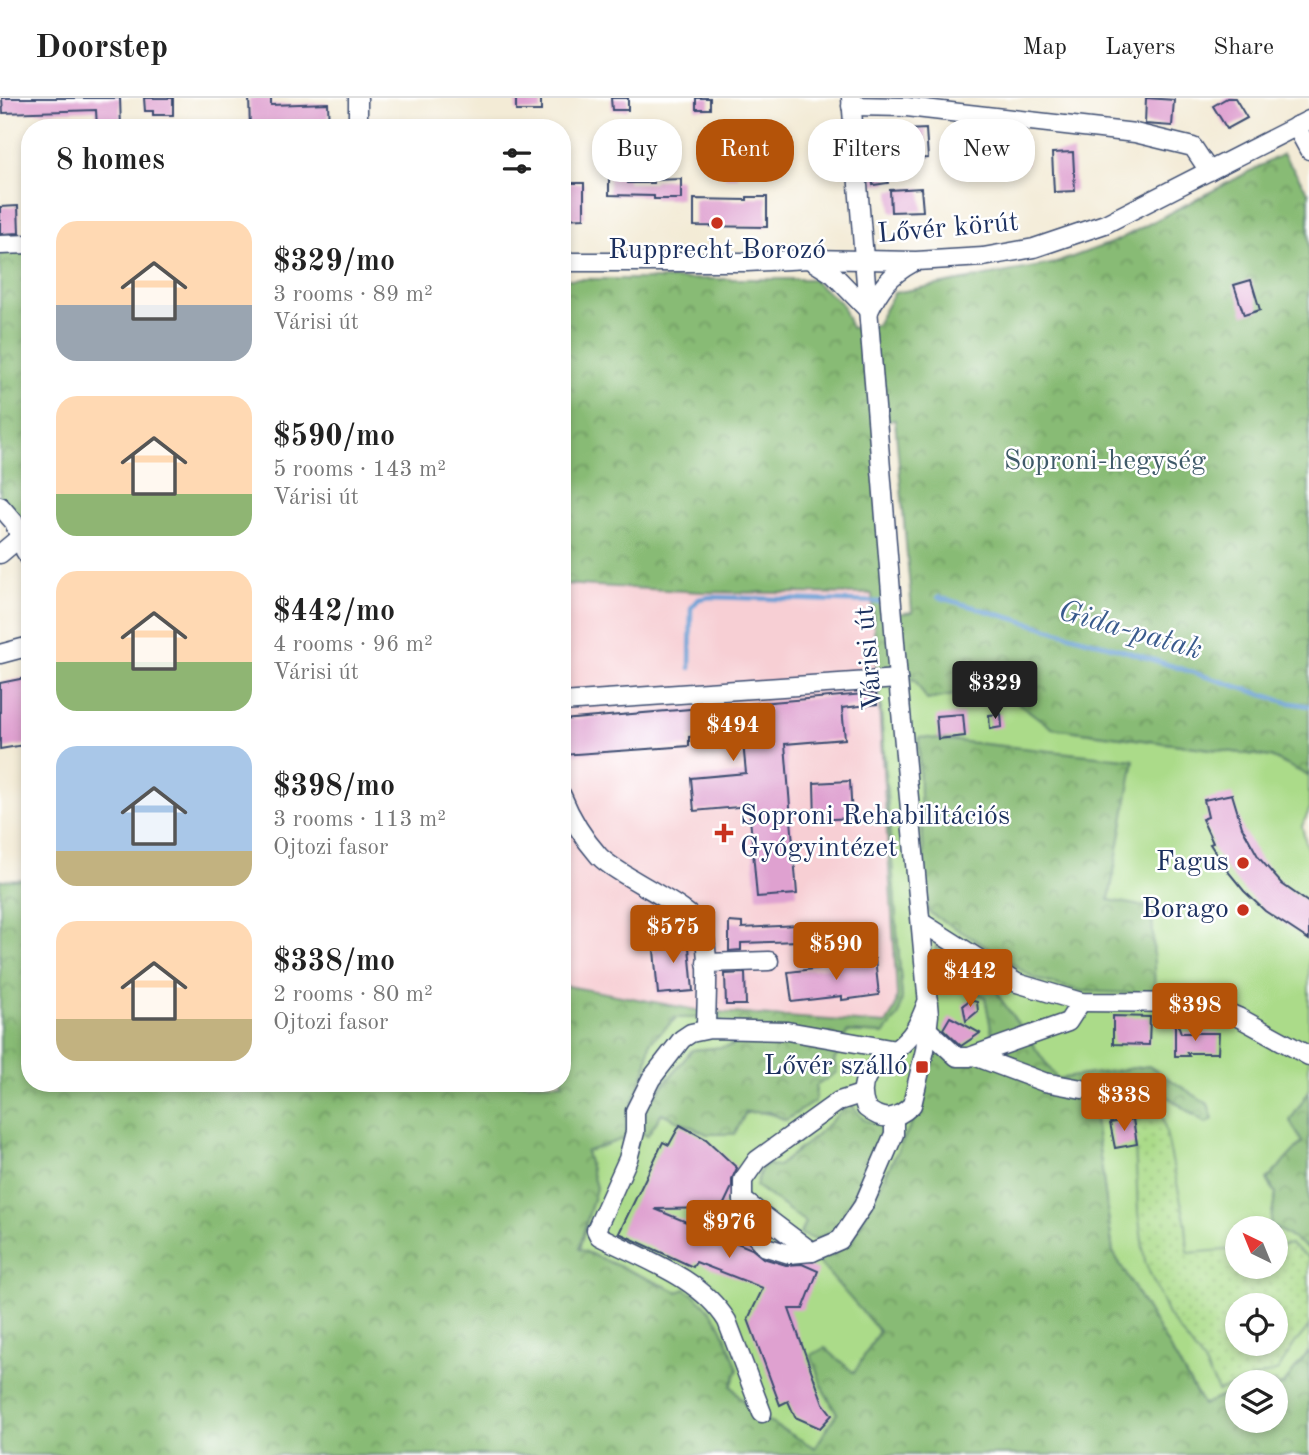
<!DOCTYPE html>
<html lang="en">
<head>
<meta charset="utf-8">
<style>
	body { margin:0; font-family:"Old Standard TT",serif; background:#f2f2f2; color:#222; height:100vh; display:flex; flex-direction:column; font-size:26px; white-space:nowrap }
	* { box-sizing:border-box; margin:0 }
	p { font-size:23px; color:#767676 }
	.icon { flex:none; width:38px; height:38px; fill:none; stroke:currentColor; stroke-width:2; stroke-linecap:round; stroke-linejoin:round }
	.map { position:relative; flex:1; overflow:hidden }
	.sheet { position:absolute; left:21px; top:21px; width:550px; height:973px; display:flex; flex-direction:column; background:#fff; border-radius:28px; box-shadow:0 4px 10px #0003 }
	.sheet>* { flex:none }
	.top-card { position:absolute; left:592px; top:21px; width:612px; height:63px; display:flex; gap:14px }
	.needle { width:46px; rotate:317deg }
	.controls { position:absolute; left:1225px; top:1118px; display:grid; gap:14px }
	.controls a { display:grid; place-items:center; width:63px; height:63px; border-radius:50%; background:#fff; box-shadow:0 4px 10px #0003; font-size:35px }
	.price { position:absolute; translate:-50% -60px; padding:0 16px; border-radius:7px; background:#b45309; color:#fff; font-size:23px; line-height:46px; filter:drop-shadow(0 2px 4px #0008) }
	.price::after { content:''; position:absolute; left:50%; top:42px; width:21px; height:16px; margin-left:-10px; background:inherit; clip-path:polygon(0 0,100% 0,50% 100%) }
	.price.selected { background:#222; color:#fff }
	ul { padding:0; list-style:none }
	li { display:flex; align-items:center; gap:21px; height:175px; padding:0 35px }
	li span { display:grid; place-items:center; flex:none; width:196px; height:140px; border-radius:21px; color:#555 }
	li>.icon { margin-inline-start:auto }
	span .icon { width:84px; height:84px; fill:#fffc; stroke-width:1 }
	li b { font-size:30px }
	h2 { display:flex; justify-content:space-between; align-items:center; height:84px; padding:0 35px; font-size:30px }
	.tag { padding:0 24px; border-radius:28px; background:#fff; box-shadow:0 4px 10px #0003; font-size:24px; line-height:63px }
	.tag.selected { background:#b45309; color:#fff }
	header { display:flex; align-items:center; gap:42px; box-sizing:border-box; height:98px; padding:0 35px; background:#fff; border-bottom:2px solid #e0e0e0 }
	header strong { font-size:33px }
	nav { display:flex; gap:38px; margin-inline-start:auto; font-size:24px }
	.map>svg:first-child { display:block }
	.built { fill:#f7cfd4 }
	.green { fill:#abdb89; stroke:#638574; stroke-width:2; fill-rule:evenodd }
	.forest { fill:url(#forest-crowns); stroke:#52756a; stroke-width:2; fill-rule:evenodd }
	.park { fill:url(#park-dots); stroke:#638574; stroke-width:2; fill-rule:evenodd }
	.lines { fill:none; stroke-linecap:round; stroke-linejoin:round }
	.stream { stroke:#669ed4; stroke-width:4.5 }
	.building { fill:#dfa1d0 }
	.minor-casing { stroke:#3b4b70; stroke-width:21 }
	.minor { stroke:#fff; stroke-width:18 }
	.poi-dot { fill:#c8321e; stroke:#fff; stroke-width:2.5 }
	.labels { text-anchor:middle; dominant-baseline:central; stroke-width:5; stroke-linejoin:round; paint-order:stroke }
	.street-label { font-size:28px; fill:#1b2f5e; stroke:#fff }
	.poi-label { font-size:28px; fill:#1b2f5e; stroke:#fff; text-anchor:end }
	.park-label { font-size:28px; fill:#3f5a69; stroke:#fff }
	.water-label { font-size:30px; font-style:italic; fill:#395b8d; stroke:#fff }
</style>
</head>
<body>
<header>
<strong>Doorstep</strong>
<nav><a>Map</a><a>Layers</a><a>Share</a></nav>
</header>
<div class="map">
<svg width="1309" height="1357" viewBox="0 0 1309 1357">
	<defs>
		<pattern id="forest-crowns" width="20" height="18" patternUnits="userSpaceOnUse" patternTransform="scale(1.75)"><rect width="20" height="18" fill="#88bb75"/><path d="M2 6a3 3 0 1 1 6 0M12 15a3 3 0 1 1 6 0" fill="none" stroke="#6e9863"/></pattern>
		<pattern id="park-dots" width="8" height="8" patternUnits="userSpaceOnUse" patternTransform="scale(1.75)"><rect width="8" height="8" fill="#abdb89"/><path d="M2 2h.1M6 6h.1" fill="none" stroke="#93bc79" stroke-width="1.8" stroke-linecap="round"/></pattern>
	</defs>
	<rect width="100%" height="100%" fill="#fff"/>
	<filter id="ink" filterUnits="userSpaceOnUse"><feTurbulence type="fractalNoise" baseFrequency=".0143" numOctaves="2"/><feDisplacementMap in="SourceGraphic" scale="14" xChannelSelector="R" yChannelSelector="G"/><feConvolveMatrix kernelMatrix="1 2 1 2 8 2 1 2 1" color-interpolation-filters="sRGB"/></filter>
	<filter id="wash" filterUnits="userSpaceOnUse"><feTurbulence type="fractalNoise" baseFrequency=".00686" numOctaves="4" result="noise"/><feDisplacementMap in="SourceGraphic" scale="28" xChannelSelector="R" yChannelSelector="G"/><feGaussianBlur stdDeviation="1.57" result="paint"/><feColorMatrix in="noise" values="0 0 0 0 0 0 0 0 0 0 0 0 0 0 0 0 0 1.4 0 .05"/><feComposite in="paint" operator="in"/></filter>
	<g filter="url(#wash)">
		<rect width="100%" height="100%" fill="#f3ebd6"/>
		<!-- built -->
		<path class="built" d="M562,486l140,8 170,2 25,401 -2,14 -9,15 -184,-13 -140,-26z"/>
		<!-- green -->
		<path class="green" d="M878,574l37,8 12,20 70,-13 55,41 219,29 38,19v35l-7,15 7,30v235l-19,30 13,21 -36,38 9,13 -6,31 39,25v102l-26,34 -7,1v-4h-39v8l-34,15 -90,-153 -21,-155 69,-5 33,24 -45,-50 -92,13 -57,-81 -8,-20 -58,-4 51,23 7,36 -28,24 -43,48 -68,134 -21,17 47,75 -25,43 -29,-26 -1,43 13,22 -22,35 -63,-36 -21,-26 7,-17 -53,-80 -6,3 -100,-43 17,-61 -10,-36 39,-33 21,-50 4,-27 26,-24h43l13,29 -40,3 -45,86 15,-23 45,21c31,-18 43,-31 79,-14l29,-19 1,-15 20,-14 -2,-11 13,-29 37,2 18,-36zM1237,1130h39v39h-39zM1237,1208h39v38h-39z"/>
		<!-- forest -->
		<g class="forest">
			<path d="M1283,56l26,39v583l-38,-19 -219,-29 -55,-41 -70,13 -12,-20 -37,-8 24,326 -3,17 -15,19 -37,-2 -13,29 3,11 -21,14 -1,15 -29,19 -17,-8h-23l-11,22h-28l-45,-21 -15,23 -6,-4 5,-26 46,-56 40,-4 -13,-28h-43l-26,24 -4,27 -20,50 2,18 -42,15 10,36 -17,61 99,43 7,-3c33,20 40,45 53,80l-7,17 21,26 63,36 22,-35 -13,-22 -13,-36 14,-7 29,25 25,-42 -65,-74 18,-1 21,-17 68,-134 12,-55 31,7 28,-24 -7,-36 -51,-23 2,-30 56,34 8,20 57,81 92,-13 59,38 5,15 -7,4 -45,-31 -69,5 21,155 90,153 34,-15v31h39v-35l7,-1 26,-34v104h-1309v-575l30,-1v204h532v-98l140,26 184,13 9,-15 2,-14 -25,-401 -170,-2 -140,-8v-305h250l29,24 10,25 25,-3 18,-32 162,-30 60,-22zM895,322l17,192 -15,2 -16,-193z"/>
			<path d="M30,153v295l-30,-45v-249z"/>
			<path d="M919,639l215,23 -25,140 43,8 3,86 -74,-3 -46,-12 -43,-29 -64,-38 -8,-112z"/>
			<path d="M1309,993v158l-39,-25 6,-31 -9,-13 35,-38 -12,-21z"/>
			<path d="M850,1005l14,17 23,7 -42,88 -11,15 -19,10 -15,-6 5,-12 -49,-36 4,-15 6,-7 11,3 41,-33z"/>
		</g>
		<!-- park -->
		<path class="park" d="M1162,1016l24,111 2,28 49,-4v18h39v-21l14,-2 19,14v69l-14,16 -17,27 -60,21 -14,-28 -36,-48 -23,-53 -7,-50 -4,-92zM1237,1208h39v38h-39z"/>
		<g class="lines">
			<!-- stream -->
			<g class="stream">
				<path d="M938,499l181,52 167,53 23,4"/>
				<path d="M690,570l1,-60 8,-9 11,-2 170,5"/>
			</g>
		</g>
		<g id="blocks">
			<!-- building -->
			<g class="building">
				<path d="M2,0h118l1,30h-24l-1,-18 -93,3z"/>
				<path d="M144,0h29v17h-20v-4h-8z"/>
				<path d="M249,0h22v7l57,-2 1,25h-79z"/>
				<rect x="516" y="0" width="25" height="13"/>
				<path d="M611,0h17v12h-16z"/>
				<rect x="696" y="0" width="14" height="11"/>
				<path d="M1146,0l28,2 -2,26 -27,-2z"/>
				<path d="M1227,0h8l12,20 -20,11 -14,-23z"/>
				<path d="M926,31l2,29 -30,2 -1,-14 10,-1 -1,-15z"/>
				<path d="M967,38l59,4 1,25 -59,-3z"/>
				<path d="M1073,54l2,39 -21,1 -2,-39z"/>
				<path d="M725,56h14l-1,23h-13z"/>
				<path d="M886,68l2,17 -15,2 -2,-18z"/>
				<path d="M609,76h19v9h26v-3l27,-1v20h-27v-3l-45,-1z"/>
				<path d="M562,85h22v35l-22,1z"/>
				<path d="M921,90l2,23 -32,1 -1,-22z"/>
				<path d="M747,99h20v30l-73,-1v-27l53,1z"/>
				<path d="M18,108l1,27 -19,1v-27z"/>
				<path d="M1251,182l9,30 -16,5 -10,-30z"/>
				<path d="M30,579v67l-30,5v-66z"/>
				<path d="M876,595l1,11 -35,4 3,31 -60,5 12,150 -40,3 -8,-91 -55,5 -3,-33 55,-5 -4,-41 -53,5v9l-127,9v-35z"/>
				<path d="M963,616l2,22 -27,3 -2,-23z"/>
				<path d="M1001,616l1,13 -12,2 -1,-14z"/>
				<path d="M850,683l2,37 -37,2 -1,-37z"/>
				<path d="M1232,696l10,33 17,31 23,26 27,19v37l-44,-29 -21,-20 -18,-22 -16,-25 3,-1 -11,-24 6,-2 -4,-17z"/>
				<path d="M729,824l13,1v5l56,-3 1,16 -58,2v7l-12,1z"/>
				<path d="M688,838l5,55 -35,3 -5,-55z"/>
				<path d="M875,861l4,36 -37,5v-4l-50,6 -4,-30 51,-6 -1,-3z"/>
				<path d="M745,875l1,32h-20l-1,-31z"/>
				<path d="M970,902l7,2 1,9 -12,10 -3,-16z"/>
				<path d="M1113,918l37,1 -1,28 -36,-1z"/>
				<path d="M950,919l6,3 24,13 -19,13 -18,-17z"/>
				<path d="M1177,923l4,12h38l-1,20h-31l2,3h-14v-34z"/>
				<path d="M1133,1021l4,25 -22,4 -5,-25z"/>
				<path d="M680,1027l26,14 31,29 -5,11v8l-10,21 -67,1 97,40 11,9 23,7 16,-1 16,7 -15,38h-14l34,94 9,12 -12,13 -25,-11 -7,-16 -8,4 -32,-86 15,-31 -67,-26 -3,5 -74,-34 44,-91 6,3z"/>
			</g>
		</g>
	</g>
	<g filter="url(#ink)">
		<use href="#blocks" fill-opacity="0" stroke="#3b4b70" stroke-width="2"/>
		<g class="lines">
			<defs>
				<g id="minor">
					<path d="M358,0v30"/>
					<path d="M851,0l47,581 31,336 -4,35 -13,55c-16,15 -29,17 -46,3 -15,-40 25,-47 45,-73 8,-10 12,-23 17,-35"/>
					<path d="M851,8l56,1 228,26 58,14 16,24"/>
					<path d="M1296,28l13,24"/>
					<path d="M0,147l30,-1"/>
					<path d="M809,161l24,15 36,37"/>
					<path d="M562,164h185l62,-3 107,2 67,-4 51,-9 71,-24 204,-104"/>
					<path d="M869,213c11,-23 21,-36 43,-48"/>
					<path d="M0,408l14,16 11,29 5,8"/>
					<path d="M0,456l30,-25"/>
					<path d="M0,556l30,-8"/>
					<path d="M562,604l336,-23"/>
					<path d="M562,698c8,20 22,43 37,60 21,22 97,52 104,75 7,23 3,73 3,98"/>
					<path d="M921,824l96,61 64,19 124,1 33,14 71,39"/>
					<path d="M706,865l63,-2"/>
					<path d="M928,932l29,27h12l99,-35 13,-20"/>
					<path d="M974,958l70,26 38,7"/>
					<path d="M861,996l-22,7 -82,59 -14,20v20l4,27 19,20 23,7 23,-2 28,-12 23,-34 31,-72v-16"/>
					<path d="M743,1102l69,52"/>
					<path d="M762,1315l-35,-92c-27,-44 -84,-62 -128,-85l-3,-6 32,-71 7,-27v-21l16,-32 31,-40 9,-6 19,-4 77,2 109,19"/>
				</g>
			</defs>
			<!-- minor casing -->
			<use href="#minor" class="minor-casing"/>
			<!-- minor -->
			<use href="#minor" class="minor"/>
		</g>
	</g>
	<!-- markers -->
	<g class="poi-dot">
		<circle cx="717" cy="125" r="7"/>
		<path d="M720.5 724.5h7v7h7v7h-7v7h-7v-7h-7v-7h7z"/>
		<circle cx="1243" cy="765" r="7"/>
		<circle cx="1243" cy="812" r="7"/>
		<rect x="915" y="962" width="14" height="14" rx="3.5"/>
	</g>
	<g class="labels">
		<!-- street labels -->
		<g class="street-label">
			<text transform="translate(948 131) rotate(-5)">Lővér körút</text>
			<text transform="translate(870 560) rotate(-95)">Várisi út</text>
		</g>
		<!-- poi labels -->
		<g class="poi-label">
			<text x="717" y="153" text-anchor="middle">Rupprecht Borozó</text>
			<text x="740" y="719" text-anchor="start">Soproni Rehabilitációs<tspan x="740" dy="32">Gyógyintézet</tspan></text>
			<text x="1229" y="765">Fagus</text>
			<text x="1229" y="812">Borago</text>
			<text x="908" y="969">Lővér szálló</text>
		</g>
		<!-- park labels -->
		<g class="park-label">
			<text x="1105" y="364">Soproni-hegység</text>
		</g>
		<!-- water labels -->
		<g class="water-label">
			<text transform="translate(1130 533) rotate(16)">Gida-patak</text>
		</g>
	</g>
</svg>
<div class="controls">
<a><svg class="needle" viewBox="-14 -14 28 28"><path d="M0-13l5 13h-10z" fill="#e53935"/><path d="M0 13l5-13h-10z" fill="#767676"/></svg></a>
<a><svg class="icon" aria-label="locate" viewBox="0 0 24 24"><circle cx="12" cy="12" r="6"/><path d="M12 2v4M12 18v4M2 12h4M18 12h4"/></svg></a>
<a><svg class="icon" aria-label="layers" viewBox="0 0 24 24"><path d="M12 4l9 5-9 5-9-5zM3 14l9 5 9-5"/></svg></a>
</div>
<b class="price selected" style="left:995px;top:623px">$329</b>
<b class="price" style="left:733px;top:665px">$494</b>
<b class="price" style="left:673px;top:867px">$575</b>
<b class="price" style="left:836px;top:884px">$590</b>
<b class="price" style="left:970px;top:911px">$442</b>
<b class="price" style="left:1195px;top:945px">$398</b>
<b class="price" style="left:1124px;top:1035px">$338</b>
<b class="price" style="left:729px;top:1162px">$976</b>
<div class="top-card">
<a class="tag">Buy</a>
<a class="tag selected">Rent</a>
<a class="tag">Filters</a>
<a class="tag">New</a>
</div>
<section class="sheet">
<h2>8 homes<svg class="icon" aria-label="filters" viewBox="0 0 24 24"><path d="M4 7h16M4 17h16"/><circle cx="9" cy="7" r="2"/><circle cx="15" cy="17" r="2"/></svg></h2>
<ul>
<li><span style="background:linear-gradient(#ffd9b3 60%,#9aa5b1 0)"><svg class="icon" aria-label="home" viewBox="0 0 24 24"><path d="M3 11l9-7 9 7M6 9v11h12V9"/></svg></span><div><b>$329/mo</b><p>3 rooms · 89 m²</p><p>Várisi út</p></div></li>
<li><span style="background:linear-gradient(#ffd9b3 70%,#8fb573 0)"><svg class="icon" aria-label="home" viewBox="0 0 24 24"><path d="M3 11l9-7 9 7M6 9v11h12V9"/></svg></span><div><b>$590/mo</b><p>5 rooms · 143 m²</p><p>Várisi út</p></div></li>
<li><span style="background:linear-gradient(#ffd9b3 65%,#8fb573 0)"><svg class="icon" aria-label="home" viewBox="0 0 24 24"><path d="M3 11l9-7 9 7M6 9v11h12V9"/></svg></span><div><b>$442/mo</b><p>4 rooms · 96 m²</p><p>Várisi út</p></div></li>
<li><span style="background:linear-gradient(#a9c7e8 75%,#c2b280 0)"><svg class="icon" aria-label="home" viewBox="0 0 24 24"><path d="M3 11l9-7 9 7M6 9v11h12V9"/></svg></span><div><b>$398/mo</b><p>3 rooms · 113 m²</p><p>Ojtozi fasor</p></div></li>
<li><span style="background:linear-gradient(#ffd9b3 70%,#c2b280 0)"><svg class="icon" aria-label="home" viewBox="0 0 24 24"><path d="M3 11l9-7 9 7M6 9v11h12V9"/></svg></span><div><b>$338/mo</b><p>2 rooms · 80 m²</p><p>Ojtozi fasor</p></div></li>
</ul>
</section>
</div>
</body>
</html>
